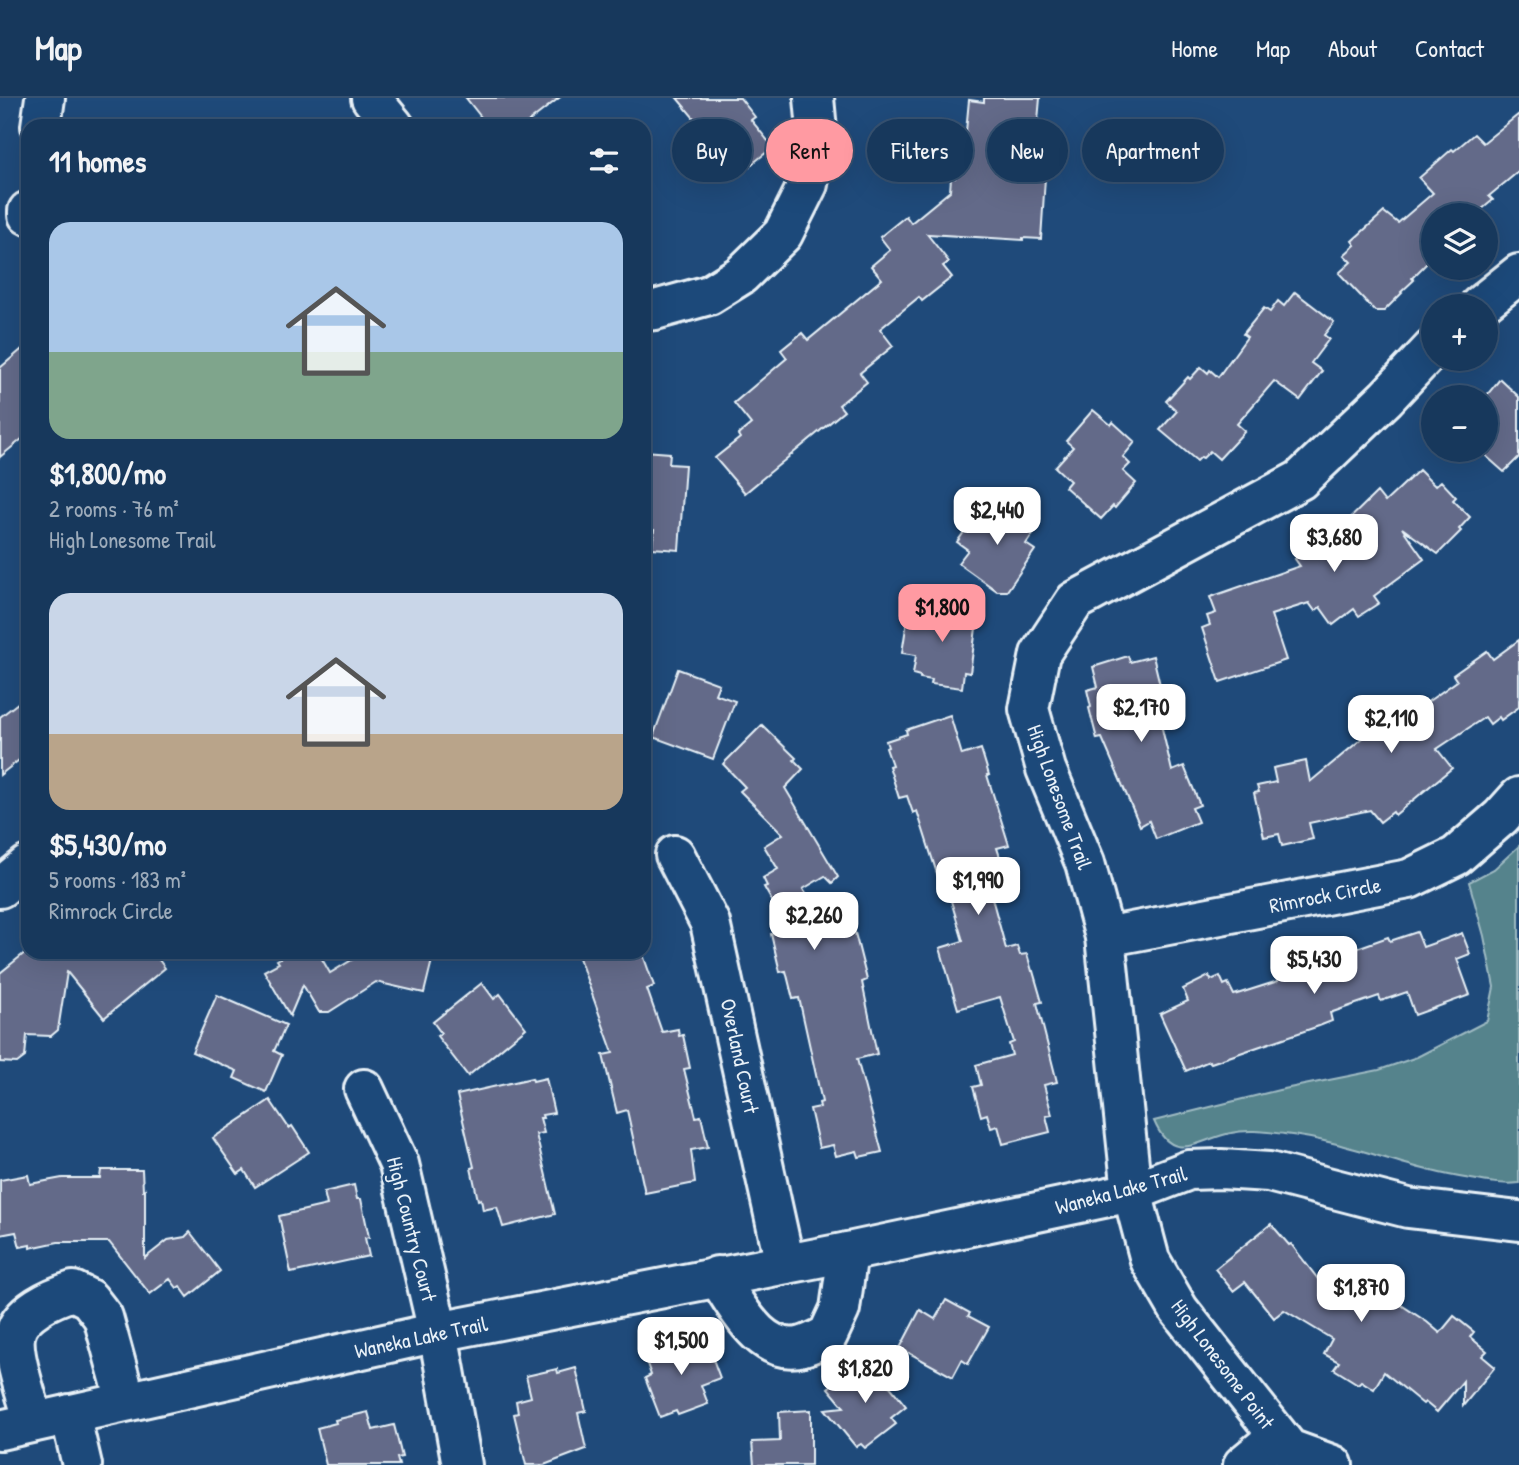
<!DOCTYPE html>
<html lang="en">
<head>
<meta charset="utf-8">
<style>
	body { margin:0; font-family:"Patrick Hand",sans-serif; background:#244365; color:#f1f3f6; height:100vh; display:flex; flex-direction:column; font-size:26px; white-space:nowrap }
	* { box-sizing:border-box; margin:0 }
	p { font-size:23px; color:#9eacbb }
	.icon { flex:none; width:38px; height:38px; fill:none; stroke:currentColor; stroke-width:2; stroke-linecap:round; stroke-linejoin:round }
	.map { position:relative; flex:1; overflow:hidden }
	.panel { position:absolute; left:21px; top:21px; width:630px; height:840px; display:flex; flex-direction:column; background:#17385c; border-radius:21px; box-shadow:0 7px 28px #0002,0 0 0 2px #365272 }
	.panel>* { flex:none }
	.guide { position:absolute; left:672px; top:21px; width:665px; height:63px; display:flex; gap:14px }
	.fabs { position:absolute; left:1421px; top:105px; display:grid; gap:14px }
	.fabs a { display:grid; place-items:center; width:77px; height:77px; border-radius:50%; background:#17385c; box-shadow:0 7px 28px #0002,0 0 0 2px #365272; font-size:35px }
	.price { position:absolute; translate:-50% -60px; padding:0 16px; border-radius:14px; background:#fff; color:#222; font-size:23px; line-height:46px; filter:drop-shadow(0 2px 4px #0008) }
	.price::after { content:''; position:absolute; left:50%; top:42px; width:21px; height:16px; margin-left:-10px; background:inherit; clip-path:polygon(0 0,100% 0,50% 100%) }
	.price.selected { background:#ff9aa2; color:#111 }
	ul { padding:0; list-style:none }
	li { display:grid; align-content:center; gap:14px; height:371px; padding:0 28px }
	li span { display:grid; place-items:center; height:217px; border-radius:21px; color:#555 }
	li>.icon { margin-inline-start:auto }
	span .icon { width:126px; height:126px; fill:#fffc; stroke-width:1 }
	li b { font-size:30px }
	h2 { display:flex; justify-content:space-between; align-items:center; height:84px; padding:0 28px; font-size:30px }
	.tag { padding:0 24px; border-radius:32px; background:#17385c; box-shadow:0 7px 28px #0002,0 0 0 2px #365272; font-size:24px; line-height:63px }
	.tag.selected { background:#ff9aa2; color:#111 }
	header { display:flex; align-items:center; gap:42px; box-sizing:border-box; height:98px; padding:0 35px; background:#17385c; border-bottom:2px solid #365272 }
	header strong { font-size:33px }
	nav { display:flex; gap:38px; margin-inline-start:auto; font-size:24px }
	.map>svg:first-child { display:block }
	.green { fill:#54838c; stroke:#9ebac2; stroke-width:2 }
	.building { fill:#636b89; stroke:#e8f1f8; stroke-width:2 }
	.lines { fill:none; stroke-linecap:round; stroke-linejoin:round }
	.minor-casing { stroke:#e8f1f8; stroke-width:44 }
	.minor { stroke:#1f4a7a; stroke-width:38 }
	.labels { text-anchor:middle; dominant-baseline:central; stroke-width:5; stroke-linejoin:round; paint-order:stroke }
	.street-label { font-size:21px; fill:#e8f1f8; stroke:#1f4a7a }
</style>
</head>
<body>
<header>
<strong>Map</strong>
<nav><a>Home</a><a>Map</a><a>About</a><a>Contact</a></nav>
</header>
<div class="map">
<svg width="1519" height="1367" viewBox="0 0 1519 1367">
	<rect width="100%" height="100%" fill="#1f4a7a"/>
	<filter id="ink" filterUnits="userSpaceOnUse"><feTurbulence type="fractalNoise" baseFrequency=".0143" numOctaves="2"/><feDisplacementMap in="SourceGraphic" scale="14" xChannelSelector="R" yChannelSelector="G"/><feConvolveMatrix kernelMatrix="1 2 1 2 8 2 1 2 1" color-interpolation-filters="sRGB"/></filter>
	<g filter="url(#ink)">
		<!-- green -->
		<path class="green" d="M1519,748v337c-16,2 -32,-1 -48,-4 -63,-9 -123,-38 -187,-45 -17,-2 -36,-5 -53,-1 -32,6 -58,33 -77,-12l125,-31 100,-20 38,-13 70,-36 7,-34 -10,-51 -15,-54 25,-13z"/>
		<!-- building -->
		<g class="building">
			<path d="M466,0h93l-36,28h-35z"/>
			<path d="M677,0h63l15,19 -4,3 22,27 -32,26 -3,-5 -14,12 -33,-40 13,-10z"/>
			<path d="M984,0h56l-7,79 12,1 -4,61 -18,-1v2l-96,-6 22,28 -6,4 9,11 -30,24 -3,-4 -39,32 13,17 -33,27 7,9 -28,23 5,6 -99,82 -30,-35 25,-20 -2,-3 13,-11 -17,-21 53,-45 -6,-8 21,-17 6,7 74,-61 -11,-13 19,-16 -10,-13 26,-21 5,7 39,-32 1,-13h4l1,-15h7l6,-63 15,2z"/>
			<path d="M1519,16v57l-30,25 4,4 -18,15h-42v42l-21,21 2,2 -13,12 1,1 -18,18h-9l-36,-38 12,-11 -7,-7 11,-10 -3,-4 32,-29 14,11 35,-30 -14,-15 33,-29 2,2 20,-17 9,9z"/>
			<path d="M1295,194l39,30 -10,13 5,4 -18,24 11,8 -22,29 -26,-19 -37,43 8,7 -26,28 -9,-8 -7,7 -2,-1 -4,4 -37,-31 17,-19 -11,-10 22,-24 2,2 11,-12 7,6 2,-3 8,7 29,-40 -4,-3 21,-26 6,4 8,-11 6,5z"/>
			<path d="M28,246v90l-28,23v-89z"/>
			<path d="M1500,281l19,18v60l-15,15 -18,-16v-60z"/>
			<path d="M1093,312l18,15 2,-3 22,20 -12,15 7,7 -7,7 13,12 -21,25 -2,-2 -12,13 -36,-32 5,-6 -15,-14 18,-20 -7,-6z"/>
			<path d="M644,353l26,2 -1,11 16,1 -6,85 -27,-2 2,-18h-10z"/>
			<path d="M1419,372l16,16 6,-5 15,16 -3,3 17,17 -11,12 2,2 -23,23 -36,-26 22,31 -50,37 5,7 -20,13 -5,-7 -21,16 -13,-18 -5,4 -6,-8 -38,12 15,45 -66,22 -18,-54 8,-3 -3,-9 9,-3 -6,-16 90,-31 -5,-7 27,-20 3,4 52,-51 8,10z"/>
			<path d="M999,404l37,27 -10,15 9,6 -28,41h-10l-39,-28 10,-13 -11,-8 20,-28 2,2 4,-6 7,5z"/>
			<path d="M916,508l27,5v-4l35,6 -8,60 -6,-1 -2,16 -31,-4 1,-4 -12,-2v-2l-7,-2 3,-19 -14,-2 5,-32 6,1z"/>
			<path d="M1519,542v67l-18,13 -2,-3 -9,7 -5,-7 -48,32 15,19 -57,47 -2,-3 -13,10 -10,-12 -61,13 4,16 -31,7 -3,-12 -15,3 -10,-44 5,-1 -2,-6 19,-4 -3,-14 33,-7 4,21 91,-76 8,9 48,-34 -4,-6 34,-24 6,8z"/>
			<path d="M1128,558l2,6 23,-6 15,62 -8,2 12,51 12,-5 16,39 -8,3 6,14 -42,17 -7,-18 -9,5 -38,-88 -5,1 -8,-31 2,-1 -4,-17 11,-3 -5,-20z"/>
			<path d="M678,571l41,15 -4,10 20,7 -22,58 -60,-22z"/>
			<path d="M28,597v58l-28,22v-58z"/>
			<path d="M950,617l12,40 19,-6 8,26h-2l22,70 -12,3 5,15 -4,1 9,29 -15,5 14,51 11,-3 3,9 7,-1 5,17h1l9,31 -5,1 20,79 -13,3 8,30 -6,1 4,16 -47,12 -5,-18 -7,2 -4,-14 -6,2 -8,-29 8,-2 -5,-20 36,-10 -3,-11 5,-2 -14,-45 -42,12 -18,-61 23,-7 -17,-57 -5,2 -24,-75 -4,2 -6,-17 -8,2 -10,-32 3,-1 -6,-17 2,-1 -2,-6 21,-7 -1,-4z"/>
			<path d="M762,627l34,33 -2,2 9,9 -18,19 53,89 -6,6 -7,-7 -22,13 24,39 25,-7 15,59 -5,2 15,72 -20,5 25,93 -23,5 -2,-6 -21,5 -3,-11 -14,3 -9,-39 10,-2 -1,-4 3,-1 -23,-104 -6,1 -7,-28 -6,1 -9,-38 18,-3 -25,-44 3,-1 -4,-8 15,-9 -14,-23 19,-12 -43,-43 5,-4 -22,-23z"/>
			<path d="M1417,834l6,15 39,-14 8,21 -13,5 13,36 -55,20 -8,-23 -26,9 -2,-5 -49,17 2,8 -13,5 -108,37 -2,-2 -23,10 -26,-57 28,-13 -5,-12 26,-13 2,4 9,-4 4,9 4,-2 6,12 44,-14 -1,-3 17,-5 -2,-10 33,-11 2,5 16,-4 45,-16 2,4z"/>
			<path d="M26,854h127l12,16 -61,50 -37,-46 -9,58 -7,6 -24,-1 -2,22 -8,6 -17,-1v-89z"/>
			<path d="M284,854h34l12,21 35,-21h69l-10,41 -48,-11 -47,30h-10l-16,-27 -13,31 -26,-45 15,-8 -2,-3 9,-5z"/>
			<path d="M577,854h65l12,34 -7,3 15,43 16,-3 1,7 4,-1 7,33 -6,1 12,48 5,-1 7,31 -17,3 4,33 -50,10 -18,-83 -10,3 -14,-58 10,-2z"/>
			<path d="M482,885l12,16 6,-5 26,34 -58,48 -31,-40 4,-3 -8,-11z"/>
			<path d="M217,897l69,30 -12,26 8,4 -16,37 -32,-14 3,-7 -45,-19z"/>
			<path d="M532,980l1,3 13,-3 8,35 -12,2 1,3h-3l4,15 -8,1 19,80 -52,13 -6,-20 -14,3 -2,-11 -3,1 -7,-32 3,-1 -17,-72z"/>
			<path d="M270,1002l19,28 3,-2 17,26 -54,35 -11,-17 -6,4 -25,-36z"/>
			<path d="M101,1072h41l1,20 2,-1v69l23,-18 17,-3 5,-5 30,39 -32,26 -8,-11 -3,2 -7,-9 -20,15 -41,-52h-51l-28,6v-3l-10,2 -4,-15 -16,3v-55l28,-5 2,9 32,-6h38z"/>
			<path d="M354,1087l3,14h4l8,38 -4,1 4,18 -78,17 -12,-57 48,-11 -3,-13z"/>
			<path d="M1271,1126l18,21 2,-1 27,35 23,15 13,-20 73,48 13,11 14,-17 20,16 -4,5 17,14 -5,5 13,11 -32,39v-25l-26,31 -12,-10 -2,2 -39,-32 -10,17 -13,-8 -3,3 -24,-15 5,-7 -15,-8 8,-15 -48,-29 -10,8 -29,-36 -12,9 -18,-22z"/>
			<path d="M946,1202l24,13 -2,3 21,11 -21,37 -6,-4 -9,17 -53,-29 20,-38 15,9z"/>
			<path d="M704,1237l16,43 -19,7 7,19 -30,11 -2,-4 -16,6 -15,-39 6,-3 -6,-17z"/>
			<path d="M867,1260l39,48 -15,12 5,6 -31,24 -4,-4 -5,3 -31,-38 19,-2 -16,-19z"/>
			<path d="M576,1270l10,43 -8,2 8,36 -42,16h-18l-12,-51 4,-1 -2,-12 15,-4 -5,-21 31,-7 1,4z"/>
			<path d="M811,1312v55h-57l-2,-23 28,-1 -1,-29z"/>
			<path d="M368,1314l5,18 21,-5 8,32 -5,1 2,7h-73l-9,-37 19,-5 -1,-3z"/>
		</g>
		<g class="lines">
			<defs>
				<g id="minor">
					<path d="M371,0l23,28"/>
					<path d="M41,28l4,-28"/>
					<path d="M28,113v4"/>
					<path d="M1479,208l40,-32"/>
					<path d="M644,213l11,-1 54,-15 32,-20 42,-41 25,-50 9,-54 -3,-32"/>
					<path d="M675,757l35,68 75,341"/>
					<path d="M0,790l28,-23"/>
					<path d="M1105,839l304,-58 47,-23 45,-39 18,-20"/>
					<path d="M364,991l35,75 39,168 24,133"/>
					<path d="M717,1178c19,28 44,82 86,70 8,-2 17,-7 25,-11l12,-26 8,-57"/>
					<path d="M70,1316l12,51"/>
					<path d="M34,1324c-6,-22 -22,-64 -19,-86 3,-24 38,-39 58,-45l16,8 14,18 23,84"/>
					<path d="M0,1332l438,-98 410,-80 284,-60 57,-22 32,-1 48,3 139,36 111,13"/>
					<path d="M1243,1367l35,-29"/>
					<path d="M1333,1367l-44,-16 -110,-139 -29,-50 -18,-68 -27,-255 -20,-74 -39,-94 -17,-60 11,-55 35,-53 225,-121 86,-82 47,-50"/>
				</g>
			</defs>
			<!-- minor casing -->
			<use href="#minor" class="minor-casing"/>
			<!-- minor -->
			<use href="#minor" class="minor"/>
		</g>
	</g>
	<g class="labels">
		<!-- street labels -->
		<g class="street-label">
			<text transform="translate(1060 699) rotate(70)">High Lonesome Trail</text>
			<text transform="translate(1325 797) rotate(-11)">Rimrock Circle</text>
			<text transform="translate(740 958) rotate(78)">Overland Court</text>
			<text transform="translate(1121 1092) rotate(-15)">Waneka Lake Trail</text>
			<text transform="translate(412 1131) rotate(76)">High Country Court</text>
			<text transform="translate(421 1239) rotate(-12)">Waneka Lake Trail</text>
			<text transform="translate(1223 1266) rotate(53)">High Lonesome Point</text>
		</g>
	</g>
</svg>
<div class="fabs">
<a><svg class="icon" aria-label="layers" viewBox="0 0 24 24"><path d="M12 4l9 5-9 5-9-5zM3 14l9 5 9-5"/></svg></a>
<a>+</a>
<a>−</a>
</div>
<b class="price" style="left:997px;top:449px">$2,440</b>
<b class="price" style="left:1334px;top:476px">$3,680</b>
<b class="price selected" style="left:942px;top:546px">$1,800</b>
<b class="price" style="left:1141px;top:646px">$2,170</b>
<b class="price" style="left:1391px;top:657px">$2,110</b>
<b class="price" style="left:978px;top:819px">$1,990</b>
<b class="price" style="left:814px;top:854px">$2,260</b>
<b class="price" style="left:1314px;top:898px">$5,430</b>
<b class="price" style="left:1361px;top:1226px">$1,870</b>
<b class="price" style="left:681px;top:1279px">$1,500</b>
<b class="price" style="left:865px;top:1307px">$1,820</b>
<div class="guide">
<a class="tag">Buy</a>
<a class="tag selected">Rent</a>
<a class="tag">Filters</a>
<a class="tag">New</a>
<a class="tag">Apartment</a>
</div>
<section class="panel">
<h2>11 homes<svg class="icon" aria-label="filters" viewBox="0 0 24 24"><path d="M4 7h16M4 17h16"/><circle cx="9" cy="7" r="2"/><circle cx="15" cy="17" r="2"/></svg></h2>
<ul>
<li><span style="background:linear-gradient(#a9c7e8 60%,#7fa58c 0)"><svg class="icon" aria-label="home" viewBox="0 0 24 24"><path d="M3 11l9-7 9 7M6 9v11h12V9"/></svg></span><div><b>$1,800/mo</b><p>2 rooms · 76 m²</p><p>High Lonesome Trail</p></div></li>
<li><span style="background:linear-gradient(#c9d6e8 65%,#b9a48a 0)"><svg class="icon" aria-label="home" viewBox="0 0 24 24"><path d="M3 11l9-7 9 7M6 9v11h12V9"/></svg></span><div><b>$5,430/mo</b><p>5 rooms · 183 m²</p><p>Rimrock Circle</p></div></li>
</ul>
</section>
</div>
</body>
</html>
